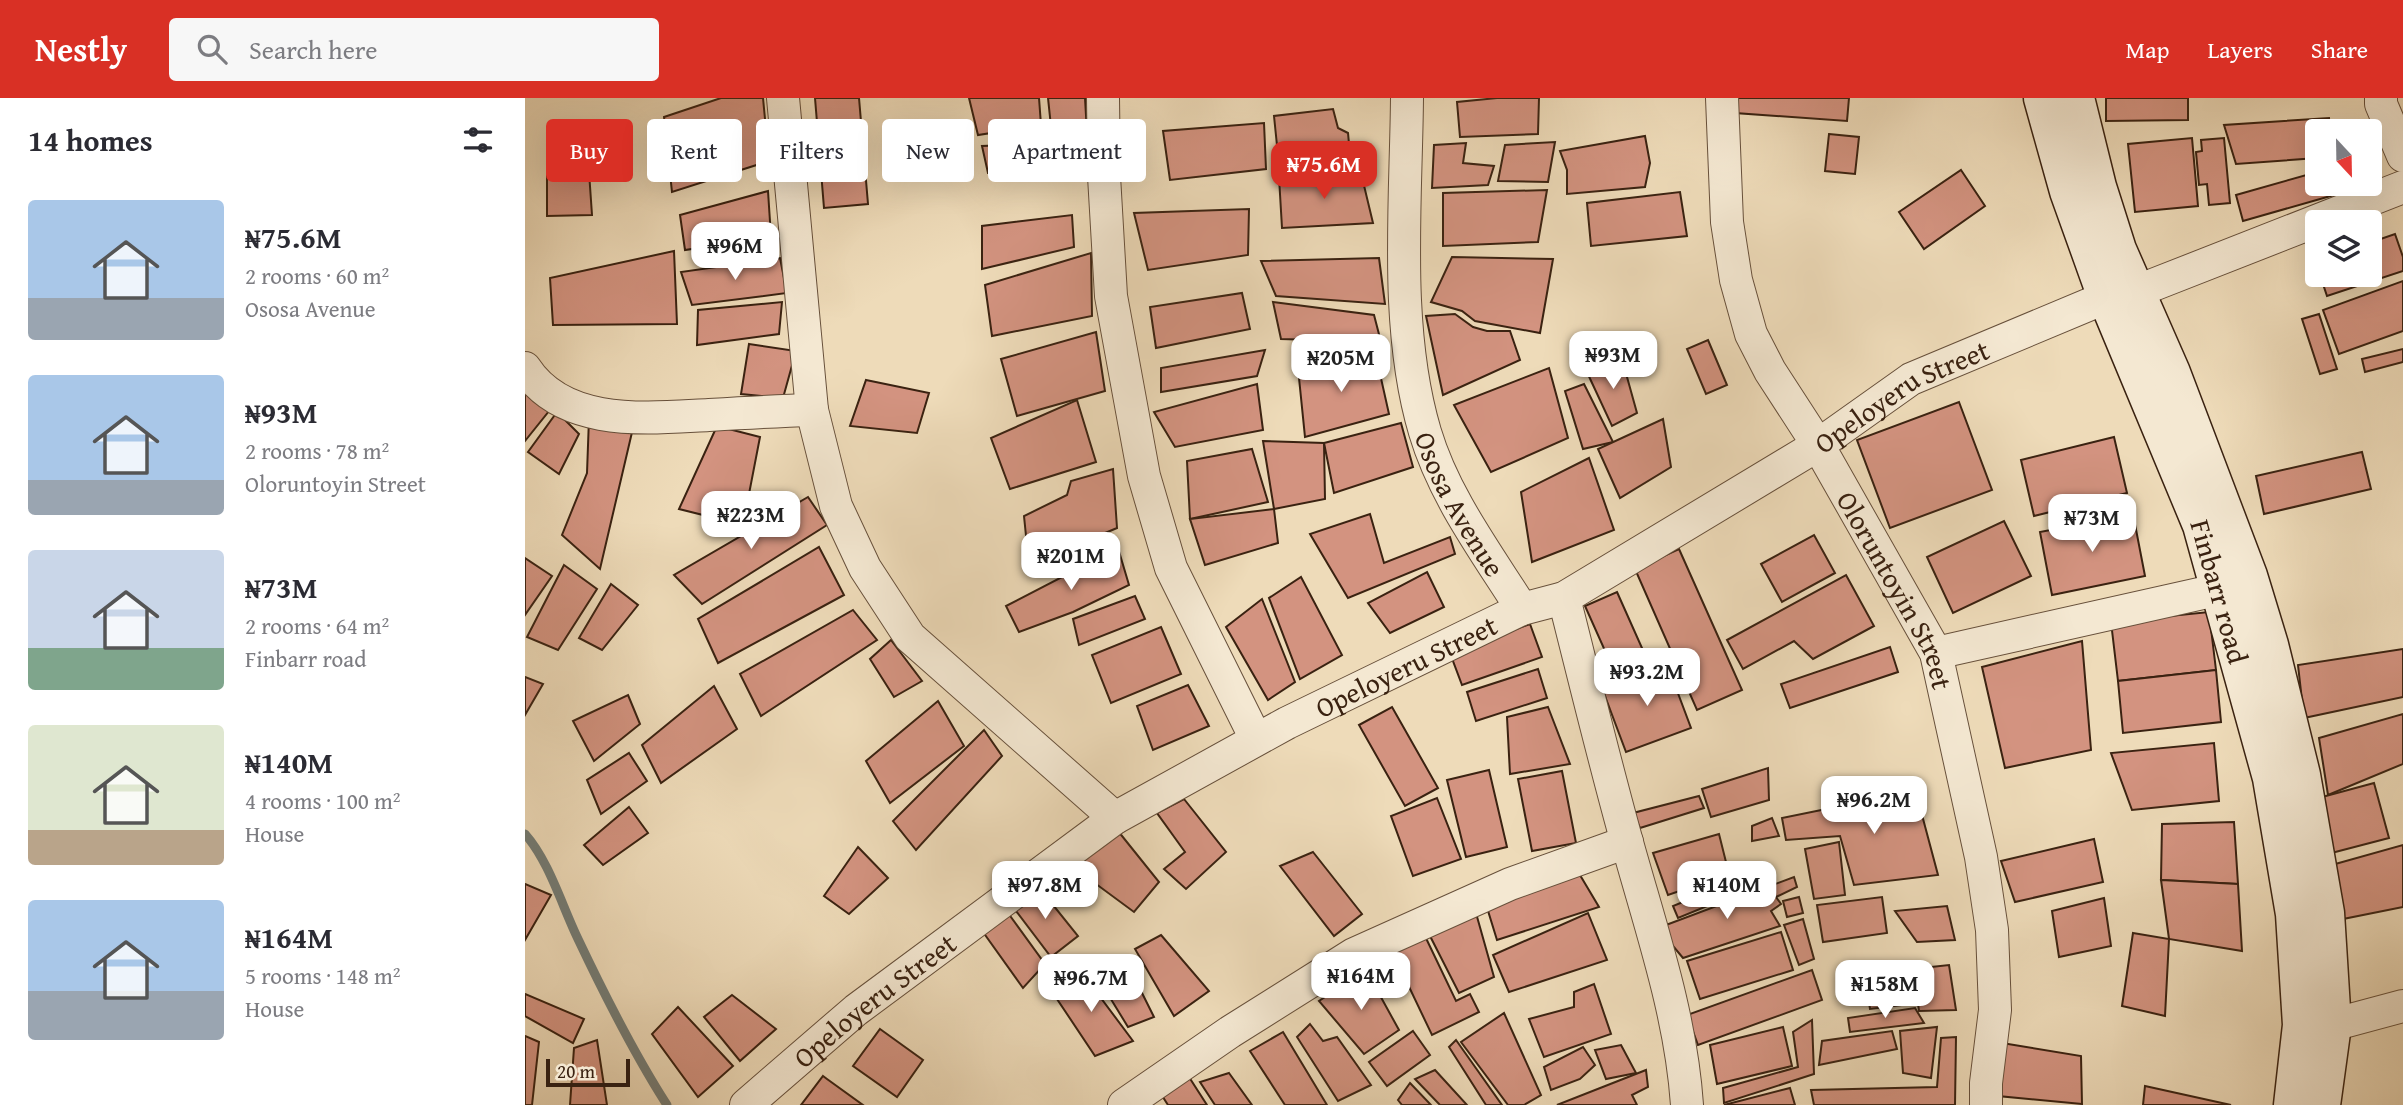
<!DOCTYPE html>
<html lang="en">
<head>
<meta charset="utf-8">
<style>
	body { margin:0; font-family:"Gentium Book Plus",serif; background:#f7f7f7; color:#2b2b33; height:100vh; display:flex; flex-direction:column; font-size:26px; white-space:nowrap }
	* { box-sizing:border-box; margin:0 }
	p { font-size:23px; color:#7c7c81 }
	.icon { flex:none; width:38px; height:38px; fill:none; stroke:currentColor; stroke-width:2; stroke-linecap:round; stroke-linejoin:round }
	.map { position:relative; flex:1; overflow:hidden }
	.panel { display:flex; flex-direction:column; background:#fff; width:525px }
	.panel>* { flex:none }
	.banner { position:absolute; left:21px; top:21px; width:665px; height:63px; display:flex; gap:14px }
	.needle { width:46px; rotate:158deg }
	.buttons { position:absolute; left:1780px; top:21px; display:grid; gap:14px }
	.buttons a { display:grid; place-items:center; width:77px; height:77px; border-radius:7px; background:#fff; box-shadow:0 7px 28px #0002; font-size:35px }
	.scale { position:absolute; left:21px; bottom:18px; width:84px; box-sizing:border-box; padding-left:7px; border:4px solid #3a2211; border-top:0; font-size:19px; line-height:24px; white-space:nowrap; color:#3a2211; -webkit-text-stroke:5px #f4e8d2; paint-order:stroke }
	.price { position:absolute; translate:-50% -60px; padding:0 16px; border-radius:14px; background:#fff; color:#222; font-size:23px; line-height:46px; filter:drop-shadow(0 2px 4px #0008) }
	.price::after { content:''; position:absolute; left:50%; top:42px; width:21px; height:16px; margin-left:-10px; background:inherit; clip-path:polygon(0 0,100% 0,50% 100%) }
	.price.current { background:#d93025; color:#fff }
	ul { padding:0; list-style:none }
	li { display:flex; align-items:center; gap:21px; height:175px; padding:0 28px }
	li span { display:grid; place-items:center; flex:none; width:196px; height:140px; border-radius:7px; color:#555 }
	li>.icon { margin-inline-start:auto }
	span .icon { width:84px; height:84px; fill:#fffc; stroke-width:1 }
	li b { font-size:30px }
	h2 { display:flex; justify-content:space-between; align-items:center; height:84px; padding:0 28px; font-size:30px }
	.tag { padding:0 24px; border-radius:7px; background:#fff; box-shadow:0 7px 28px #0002; font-size:24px; line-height:63px }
	.tag.current { background:#d93025; color:#fff }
	header { display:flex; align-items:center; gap:42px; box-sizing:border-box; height:98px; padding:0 35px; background:#d93025; color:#fff }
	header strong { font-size:33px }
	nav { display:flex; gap:38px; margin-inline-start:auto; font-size:24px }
	.search { width:490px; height:63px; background:#f7f7f7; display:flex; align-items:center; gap:18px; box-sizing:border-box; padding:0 24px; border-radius:7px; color:#7c7c81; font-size:26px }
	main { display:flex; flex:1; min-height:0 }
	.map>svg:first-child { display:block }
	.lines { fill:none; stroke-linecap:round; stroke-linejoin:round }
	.stream { stroke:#757d76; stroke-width:9 }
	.building { fill:#d39380; stroke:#3a2211; stroke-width:2 }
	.minor-casing { stroke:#67503b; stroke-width:34 }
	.secondary-casing { stroke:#3a2211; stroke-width:41 }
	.minor { stroke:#f4e8d2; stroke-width:32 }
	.secondary { stroke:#f4e8d2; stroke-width:38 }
	.labels { text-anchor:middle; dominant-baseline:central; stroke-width:7; stroke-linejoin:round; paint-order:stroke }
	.street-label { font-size:28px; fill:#3a2211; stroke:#f4e8d2 }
</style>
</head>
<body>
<header>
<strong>Nestly</strong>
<div class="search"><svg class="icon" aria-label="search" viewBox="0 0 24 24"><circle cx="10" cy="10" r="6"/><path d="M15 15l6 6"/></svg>Search here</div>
<nav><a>Map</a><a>Layers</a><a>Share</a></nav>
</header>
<main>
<section class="panel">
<h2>14 homes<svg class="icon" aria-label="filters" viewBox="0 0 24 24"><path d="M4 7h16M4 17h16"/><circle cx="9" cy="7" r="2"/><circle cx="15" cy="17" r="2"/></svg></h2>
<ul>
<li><span style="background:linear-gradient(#a9c7e8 70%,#9aa5b1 0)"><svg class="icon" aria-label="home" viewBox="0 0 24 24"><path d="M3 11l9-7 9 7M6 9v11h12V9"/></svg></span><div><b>₦75.6M</b><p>2 rooms · 60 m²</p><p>Ososa Avenue</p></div></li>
<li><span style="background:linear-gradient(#a9c7e8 75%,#9aa5b1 0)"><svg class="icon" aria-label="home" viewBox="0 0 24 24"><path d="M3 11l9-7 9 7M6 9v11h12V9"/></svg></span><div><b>₦93M</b><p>2 rooms · 78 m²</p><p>Oloruntoyin Street</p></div></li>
<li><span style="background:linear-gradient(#c9d6e8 70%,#7fa58c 0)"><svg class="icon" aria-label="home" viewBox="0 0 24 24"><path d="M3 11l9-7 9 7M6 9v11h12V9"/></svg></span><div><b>₦73M</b><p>2 rooms · 64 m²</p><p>Finbarr road</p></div></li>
<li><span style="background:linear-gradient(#dfe7d0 75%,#b9a48a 0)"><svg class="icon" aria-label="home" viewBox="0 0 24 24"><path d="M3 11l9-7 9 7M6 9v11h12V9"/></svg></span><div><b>₦140M</b><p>4 rooms · 100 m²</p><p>House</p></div></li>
<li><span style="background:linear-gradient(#a9c7e8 65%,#9aa5b1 0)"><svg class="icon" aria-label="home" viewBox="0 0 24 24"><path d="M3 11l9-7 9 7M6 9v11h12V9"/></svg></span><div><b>₦164M</b><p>5 rooms · 148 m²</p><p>House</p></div></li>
</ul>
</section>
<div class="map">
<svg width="1878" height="1007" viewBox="0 0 1878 1007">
	<rect width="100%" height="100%" fill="#eedbb9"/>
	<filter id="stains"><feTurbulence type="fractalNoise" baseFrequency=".00286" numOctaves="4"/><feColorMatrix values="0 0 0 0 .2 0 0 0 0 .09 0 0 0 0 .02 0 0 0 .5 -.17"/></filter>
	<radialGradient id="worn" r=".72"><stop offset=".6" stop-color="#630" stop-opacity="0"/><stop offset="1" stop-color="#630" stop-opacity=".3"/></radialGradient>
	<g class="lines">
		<!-- stream -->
		<path class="stream" d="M0,736c24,27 37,72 53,105 27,57 55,113 89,166"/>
	</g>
	<!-- building -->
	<g class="building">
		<path d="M196,0h42l6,63 -97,31 -8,-75z"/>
		<path d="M290,0h44l9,106 -44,4z"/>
		<path d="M444,0h70l2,27 -63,10z"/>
		<path d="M523,0h37l2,35 -35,3z"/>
		<path d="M972,0h42l-1,36 -78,3 -3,-35z"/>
		<path d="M1211,0h113l-2,23 -112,-8z"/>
		<path d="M1581,0h82v22l-82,1z"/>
		<path d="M808,11l5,19 10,5 3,33 -72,-1 -5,-49z"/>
		<path d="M1804,20l1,13h-13v27l-81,6 -12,-39z"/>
		<path d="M739,25l2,46 -96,11 -7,-49z"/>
		<path d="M1304,36l30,3 -4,37 -30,-3z"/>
		<path d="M1120,38l5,27 -5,24 -78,7v-24l-7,-19z"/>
		<path d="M1667,40l6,68 -63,6 -7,-68z"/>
		<path d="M1699,40l6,65 -21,2 -2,-21 -8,1 -3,-33 6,-1 -1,-11z"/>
		<path d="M1030,44l-7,40 -50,-1 7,-36z"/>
		<path d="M62,45l5,72 -45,1v-71z"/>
		<path d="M546,45l-2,32 -81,-2 -6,-27z"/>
		<path d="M941,45l-3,20 31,3 -6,19 -56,3 2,-43z"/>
		<path d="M1436,72l24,36 -61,43 -25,-37z"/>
		<path d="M1792,74v12h21l3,9 -98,28 -7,-26z"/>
		<path d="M836,75l12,50 -91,5 -3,-51z"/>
		<path d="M1022,92l-9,52 -95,4v-53z"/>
		<path d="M243,93l3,46 -86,13 -5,-35z"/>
		<path d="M1155,94l7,44 -96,10 -4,-43z"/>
		<path d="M724,111l-1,46 -100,15 -14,-57z"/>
		<path d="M547,117l2,32 -92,22v-43z"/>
		<path d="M1870,136l8,23v14l-76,25 -7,-21h49v-32z"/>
		<path d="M149,153l3,73 -124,1 -3,-47z"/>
		<path d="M566,155l1,63 -100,20 -7,-51z"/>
		<path d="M927,159l101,2 -13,74 -65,-12 -13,-10 -31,-9z"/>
		<path d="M255,160l7,35 -95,12 -11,-33z"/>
		<path d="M854,160l6,46 -109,-8 -15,-35z"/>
		<path d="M1878,183v50l-64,23 -16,-44z"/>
		<path d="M717,195l8,36 -94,19 -6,-41z"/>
		<path d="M257,204l-3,32 -82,11 1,-35z"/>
		<path d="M748,204l101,13 7,27 -100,-3z"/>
		<path d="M930,216l18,13 14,4h23l10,29 -77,35 -17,-79z"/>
		<path d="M1794,216l18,55 -17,5 -18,-55z"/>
		<path d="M571,234l9,59 -88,25 -16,-57z"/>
		<path d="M1183,242l19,45 -21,9 -19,-45z"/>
		<path d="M224,246l47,7 -13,47 -42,-4z"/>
		<path d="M1878,251v13l-38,10 -3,-13z"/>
		<path d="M740,252l-8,26 -96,16v-24z"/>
		<path d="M851,258l13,58 -84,23 -7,-69z"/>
		<path d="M1097,261l15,54 -25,13 -26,-56z"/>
		<path d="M1024,270l19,70 -77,34 -37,-67z"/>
		<path d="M341,282l63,13 -12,40 -67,-7z"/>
		<path d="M0,284l24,29 -24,30z"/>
		<path d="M732,286l6,46 -88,17 -21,-35z"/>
		<path d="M1059,286l29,58 -30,7 -18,-58z"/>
		<path d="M552,302l19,62 -86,27 -19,-51z"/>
		<path d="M1434,304l33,88 -102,38 -33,-88z"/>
		<path d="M32,314l22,22 -20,40 -31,-22z"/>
		<path d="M64,320l44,10 -33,141 -38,-34 25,-62z"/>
		<path d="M1138,321l8,48 -51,31 -22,-49z"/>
		<path d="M876,325l12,44 -79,26 -10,-50z"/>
		<path d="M192,328l43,11 -17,88 -64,-16z"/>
		<path d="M1589,339l13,56 -93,23 -13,-56z"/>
		<path d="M738,343l61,2 1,56 -51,10z"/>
		<path d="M727,351l16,53 -78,17 -3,-58z"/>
		<path d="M1837,354l9,37 -107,25 -8,-38z"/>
		<path d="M1064,360l25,72 -82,32 -11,-70z"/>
		<path d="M588,371l4,59 -88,37 -5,-49 43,-21 4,-14z"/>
		<path d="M283,399l19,28 -125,79 -28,-29z"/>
		<path d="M749,411l4,34 -73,22 -15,-46z"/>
		<path d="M845,416l14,49 66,-26 5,17 -107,44 -38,-64z"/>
		<path d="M1608,416l12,62 -93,19 -12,-63z"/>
		<path d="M1479,423l27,55 -78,37 -26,-56z"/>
		<path d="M1289,437l21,38 -53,29 -21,-38z"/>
		<path d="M294,449l25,48 -126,68 -20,-44z"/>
		<path d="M593,450l11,37 -56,27 -54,20 -13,-26z"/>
		<path d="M1154,451l63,141 -45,20 -62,-141z"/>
		<path d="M0,460l27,18 -27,39z"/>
		<path d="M39,467l33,24 -39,61 -31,-13z"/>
		<path d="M902,474l17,35 -54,26 -22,-30z"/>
		<path d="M1321,477l28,51 -61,33 -19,-18 -51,28 -16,-29z"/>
		<path d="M776,479l41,78 -42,24 -31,-81z"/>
		<path d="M86,486l27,21 -36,45 -23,-12z"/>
		<path d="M1092,494l29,65 -32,14 -29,-65z"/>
		<path d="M610,498l10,23 -66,26 -6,-26z"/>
		<path d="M737,501l33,83 -27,18 -42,-73z"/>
		<path d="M328,512l24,30 -116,76 -21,-42z"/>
		<path d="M1684,514l7,58 -98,11 -7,-59z"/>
		<path d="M1005,526l12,33 -80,28 -12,-32z"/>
		<path d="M636,529l20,47 -70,29 -19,-48z"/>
		<path d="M366,542l31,41 -28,16 -24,-38z"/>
		<path d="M1557,543l9,109 -86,18 -23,-101z"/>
		<path d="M1365,549l8,25 -108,36 -9,-24z"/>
		<path d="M1878,551v48l-99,21 -6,-53z"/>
		<path d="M1142,566l24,64 -65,24 -24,-64z"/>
		<path d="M1013,571l9,29 -71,23 -9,-29z"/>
		<path d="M1691,572l5,52 -98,11 -5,-52z"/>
		<path d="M0,579l18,7 -18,31z"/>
		<path d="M663,587l21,41 -56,24 -16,-44z"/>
		<path d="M189,588l23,43 -76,54 -19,-38z"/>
		<path d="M103,597l12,29 -46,37 -21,-40z"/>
		<path d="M413,603l26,45 -74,57 -24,-42z"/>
		<path d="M867,609l46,81 -33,18 -46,-81z"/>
		<path d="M1023,609l22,57 -60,10 -3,-57z"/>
		<path d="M1878,616v50l-75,31 -9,-57z"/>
		<path d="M459,632l18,26 -86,94 -23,-29z"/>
		<path d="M1689,645l5,58 -87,9 -21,-57z"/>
		<path d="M104,655l18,28 -46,33 -14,-34z"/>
		<path d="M1243,670l1,32 -58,17 -9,-28z"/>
		<path d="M964,672l18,77 -41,10 -19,-77z"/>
		<path d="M1037,673l14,72 -44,8 -14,-72z"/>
		<path d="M1849,685l15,55 -69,18 -9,-56z"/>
		<path d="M1389,687l24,90 -84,10 -14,-49 -54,4 -4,-22 59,-12z"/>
		<path d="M1174,698l5,12 -64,20 -7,-15z"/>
		<path d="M912,700l24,61 -48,17 -22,-60z"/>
		<path d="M659,701l42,53 -40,37 -22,-20 21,-17 -28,-39z"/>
		<path d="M104,709l19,26 -45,32 -19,-20z"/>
		<path d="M1247,720l7,18 -27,5v-15z"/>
		<path d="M1709,724l4,62 -77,-4 1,-56z"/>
		<path d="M589,728l45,56 -25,30 -61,-45z"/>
		<path d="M1194,736l10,40 -61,21 -15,-42z"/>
		<path d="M1569,741l9,43 -88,20 -14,-41z"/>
		<path d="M1314,744l6,53 -31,4 -9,-50z"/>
		<path d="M1878,747v62l-70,14 -12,-53z"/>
		<path d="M333,749l30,31 -39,36 -25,-18z"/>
		<path d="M788,754l49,62 -28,22 -54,-70z"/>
		<path d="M1049,767l25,42 -102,33 -12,-39z"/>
		<path d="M1241,770l5,12 -93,38 -5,-12z"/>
		<path d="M1269,779l3,10 -21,10 5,7 -10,7 9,15 -97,32 -25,-30z"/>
		<path d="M1636,782l77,4 4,67 -73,-12z"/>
		<path d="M0,786l26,11 -26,45z"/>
		<path d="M512,787l41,51 -27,21 -38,-50z"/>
		<path d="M1274,799l4,16 -16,4 -4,-16z"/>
		<path d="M1357,799l5,36 -64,9 -6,-37z"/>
		<path d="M1579,800l7,48 -52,11 -7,-46z"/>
		<path d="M949,808l20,71 -35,16 -30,-59z"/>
		<path d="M1422,808l8,34 -38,2 -22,-31z"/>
		<path d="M483,815l37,51 -22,24 -40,-56z"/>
		<path d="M1063,815l19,47 -98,32 -16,-37z"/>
		<path d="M1278,821l11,40 -15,6 -15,-40z"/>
		<path d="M1256,834l12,38 -93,29 -13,-38z"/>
		<path d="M1608,835l36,6 -4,77 -43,-10z"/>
		<path d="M899,836l32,67 14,-7 9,18 -47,23 -41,-86z"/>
		<path d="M636,837l48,56 -35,25 -39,-67z"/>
		<path d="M602,865l27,54 -26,10 -30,-49z"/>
		<path d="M1424,867l7,45 -37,1 -6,-42z"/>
		<path d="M552,868l56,75 -38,15 -42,-63z"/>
		<path d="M1379,868l7,38 -41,5 -6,-38z"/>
		<path d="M841,872l33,60 -35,24 -45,-53z"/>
		<path d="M1287,872l10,30 -124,45 -11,-30z"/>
		<path d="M1069,886l17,50 -67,23 -15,-38 45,-12v-15z"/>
		<path d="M0,896l59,25 -11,24 -48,-27z"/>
		<path d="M207,897l44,34 -36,32 -36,-44z"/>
		<path d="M153,909l55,59 -35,31 -46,-63z"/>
		<path d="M1390,910l9,15 -74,9 -2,-14z"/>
		<path d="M979,915l37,82 -17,10h-16l-47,-63z"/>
		<path d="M1287,922l2,54 -90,29 -1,-15 75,-21 -5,-35z"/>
		<path d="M785,926l13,17 14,-4 34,48 -33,16 -41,-64z"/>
		<path d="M1258,929l9,39 -75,18 -7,-39z"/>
		<path d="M1412,929l-6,51 -28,-5 -3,-42z"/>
		<path d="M355,931l43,31 -26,37 -44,-31z"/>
		<path d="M888,933l17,24 -43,31 -18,-24z"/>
		<path d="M1367,933l5,18 -78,16 3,-24z"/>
		<path d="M758,934l44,73h-42l-35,-54z"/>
		<path d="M0,938l14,6 -7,63h-7z"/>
		<path d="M1431,939l-1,68h-141l-3,-15 126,-3 4,-49z"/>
		<path d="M72,942l10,65h-37l4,-57z"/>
		<path d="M931,942l46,65h-16l-37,-58z"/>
		<path d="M1477,945l79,13 1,48 -84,-8z"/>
		<path d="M1096,947l15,28 -30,6 -11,-29z"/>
		<path d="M1058,949l12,18 -15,14 -29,11 -7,-23z"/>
		<path d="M910,972l32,35h-27l-25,-26z"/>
		<path d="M1121,972l2,17 -16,8 5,10h-80z"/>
		<path d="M704,975l23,32h-37l-15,-23z"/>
		<path d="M298,978l4,3 36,26h-62z"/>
		<path d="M664,979l18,28h-39l-7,-11z"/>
		<path d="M885,985l21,22h-29l-4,-5z"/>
		<path d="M1620,988l86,19h-88z"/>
		<path d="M1265,990l5,17h-71z"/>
	</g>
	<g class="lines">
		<defs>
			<g id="minor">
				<path d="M258,0l29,312 24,96 29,62 45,69 205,181"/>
				<path d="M578,0l1,78 7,120 33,180 27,92 85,171"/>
				<path id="s1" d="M882,0c-1,107 -13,230 18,334 19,64 61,120 97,177"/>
				<path id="s2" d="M1197,0l5,124 9,58 15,54 19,37 48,74 118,208 45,204 11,73 3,80 -9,73v22"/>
				<path d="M1856,0v6l22,52"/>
				<path d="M1610,194l268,-105"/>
				<path d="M0,270c39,60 123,50 184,47 34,-2 68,-4 103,-5"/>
				<path d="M1039,500c21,83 41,166 64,248 24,86 53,170 59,259"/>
				<path d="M1411,555l285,-64"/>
				<path d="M1807,927l71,-19"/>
				<path id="s3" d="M221,1007l110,-95 259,-192 172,-95 235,-114 42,-11 254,-153 93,-66 196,-82"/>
				<path d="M599,1007l106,-73 124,-78 156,-70 117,-42"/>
			</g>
			<g id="secondary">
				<path id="s4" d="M1518,0l26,93 38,106 95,228 70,253 23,136 7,111 -9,80"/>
				<path d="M1550,0l22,89 20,63 54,123 77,203 21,69 32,130 24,138 7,112 -11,80"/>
			</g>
		</defs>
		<!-- minor casing -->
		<use href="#minor" class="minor-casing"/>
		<!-- secondary casing -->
		<use href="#secondary" class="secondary-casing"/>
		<!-- minor -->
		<use href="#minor" class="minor"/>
		<!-- secondary -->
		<use href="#secondary" class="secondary"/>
	</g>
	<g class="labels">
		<!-- street labels -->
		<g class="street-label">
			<text stroke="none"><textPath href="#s3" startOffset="1363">Opeloyeru Street</textPath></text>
			<text stroke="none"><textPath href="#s1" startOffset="416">Ososa Avenue</textPath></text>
			<text stroke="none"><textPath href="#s2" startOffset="534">Oloruntoyin Street</textPath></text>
			<text stroke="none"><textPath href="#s4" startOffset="525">Finbarr road</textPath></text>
			<text stroke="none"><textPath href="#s3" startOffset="796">Opeloyeru Street</textPath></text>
			<text stroke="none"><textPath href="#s3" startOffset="166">Opeloyeru Street</textPath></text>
		</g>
	</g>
	<rect width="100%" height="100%" filter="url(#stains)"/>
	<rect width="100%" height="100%" fill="url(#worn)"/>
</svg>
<div class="buttons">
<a><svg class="needle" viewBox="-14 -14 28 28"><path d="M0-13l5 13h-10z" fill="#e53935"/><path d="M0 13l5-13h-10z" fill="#7c7c81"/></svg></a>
<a><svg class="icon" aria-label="layers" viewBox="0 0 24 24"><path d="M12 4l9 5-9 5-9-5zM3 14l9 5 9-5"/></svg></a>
</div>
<div class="scale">20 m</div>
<b class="price current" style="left:799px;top:103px">₦75.6M</b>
<b class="price" style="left:210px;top:184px">₦96M</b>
<b class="price" style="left:1088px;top:293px">₦93M</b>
<b class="price" style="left:816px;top:296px">₦205M</b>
<b class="price" style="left:226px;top:453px">₦223M</b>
<b class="price" style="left:1567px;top:456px">₦73M</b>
<b class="price" style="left:546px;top:494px">₦201M</b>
<b class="price" style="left:1122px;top:610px">₦93.2M</b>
<b class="price" style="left:1349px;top:738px">₦96.2M</b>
<b class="price" style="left:520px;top:823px">₦97.8M</b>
<b class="price" style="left:1202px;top:823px">₦140M</b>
<b class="price" style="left:836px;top:914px">₦164M</b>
<b class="price" style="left:566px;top:916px">₦96.7M</b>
<b class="price" style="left:1360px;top:922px">₦158M</b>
<div class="banner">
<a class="tag current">Buy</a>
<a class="tag">Rent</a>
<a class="tag">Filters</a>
<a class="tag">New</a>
<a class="tag">Apartment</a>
</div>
</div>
</main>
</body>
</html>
